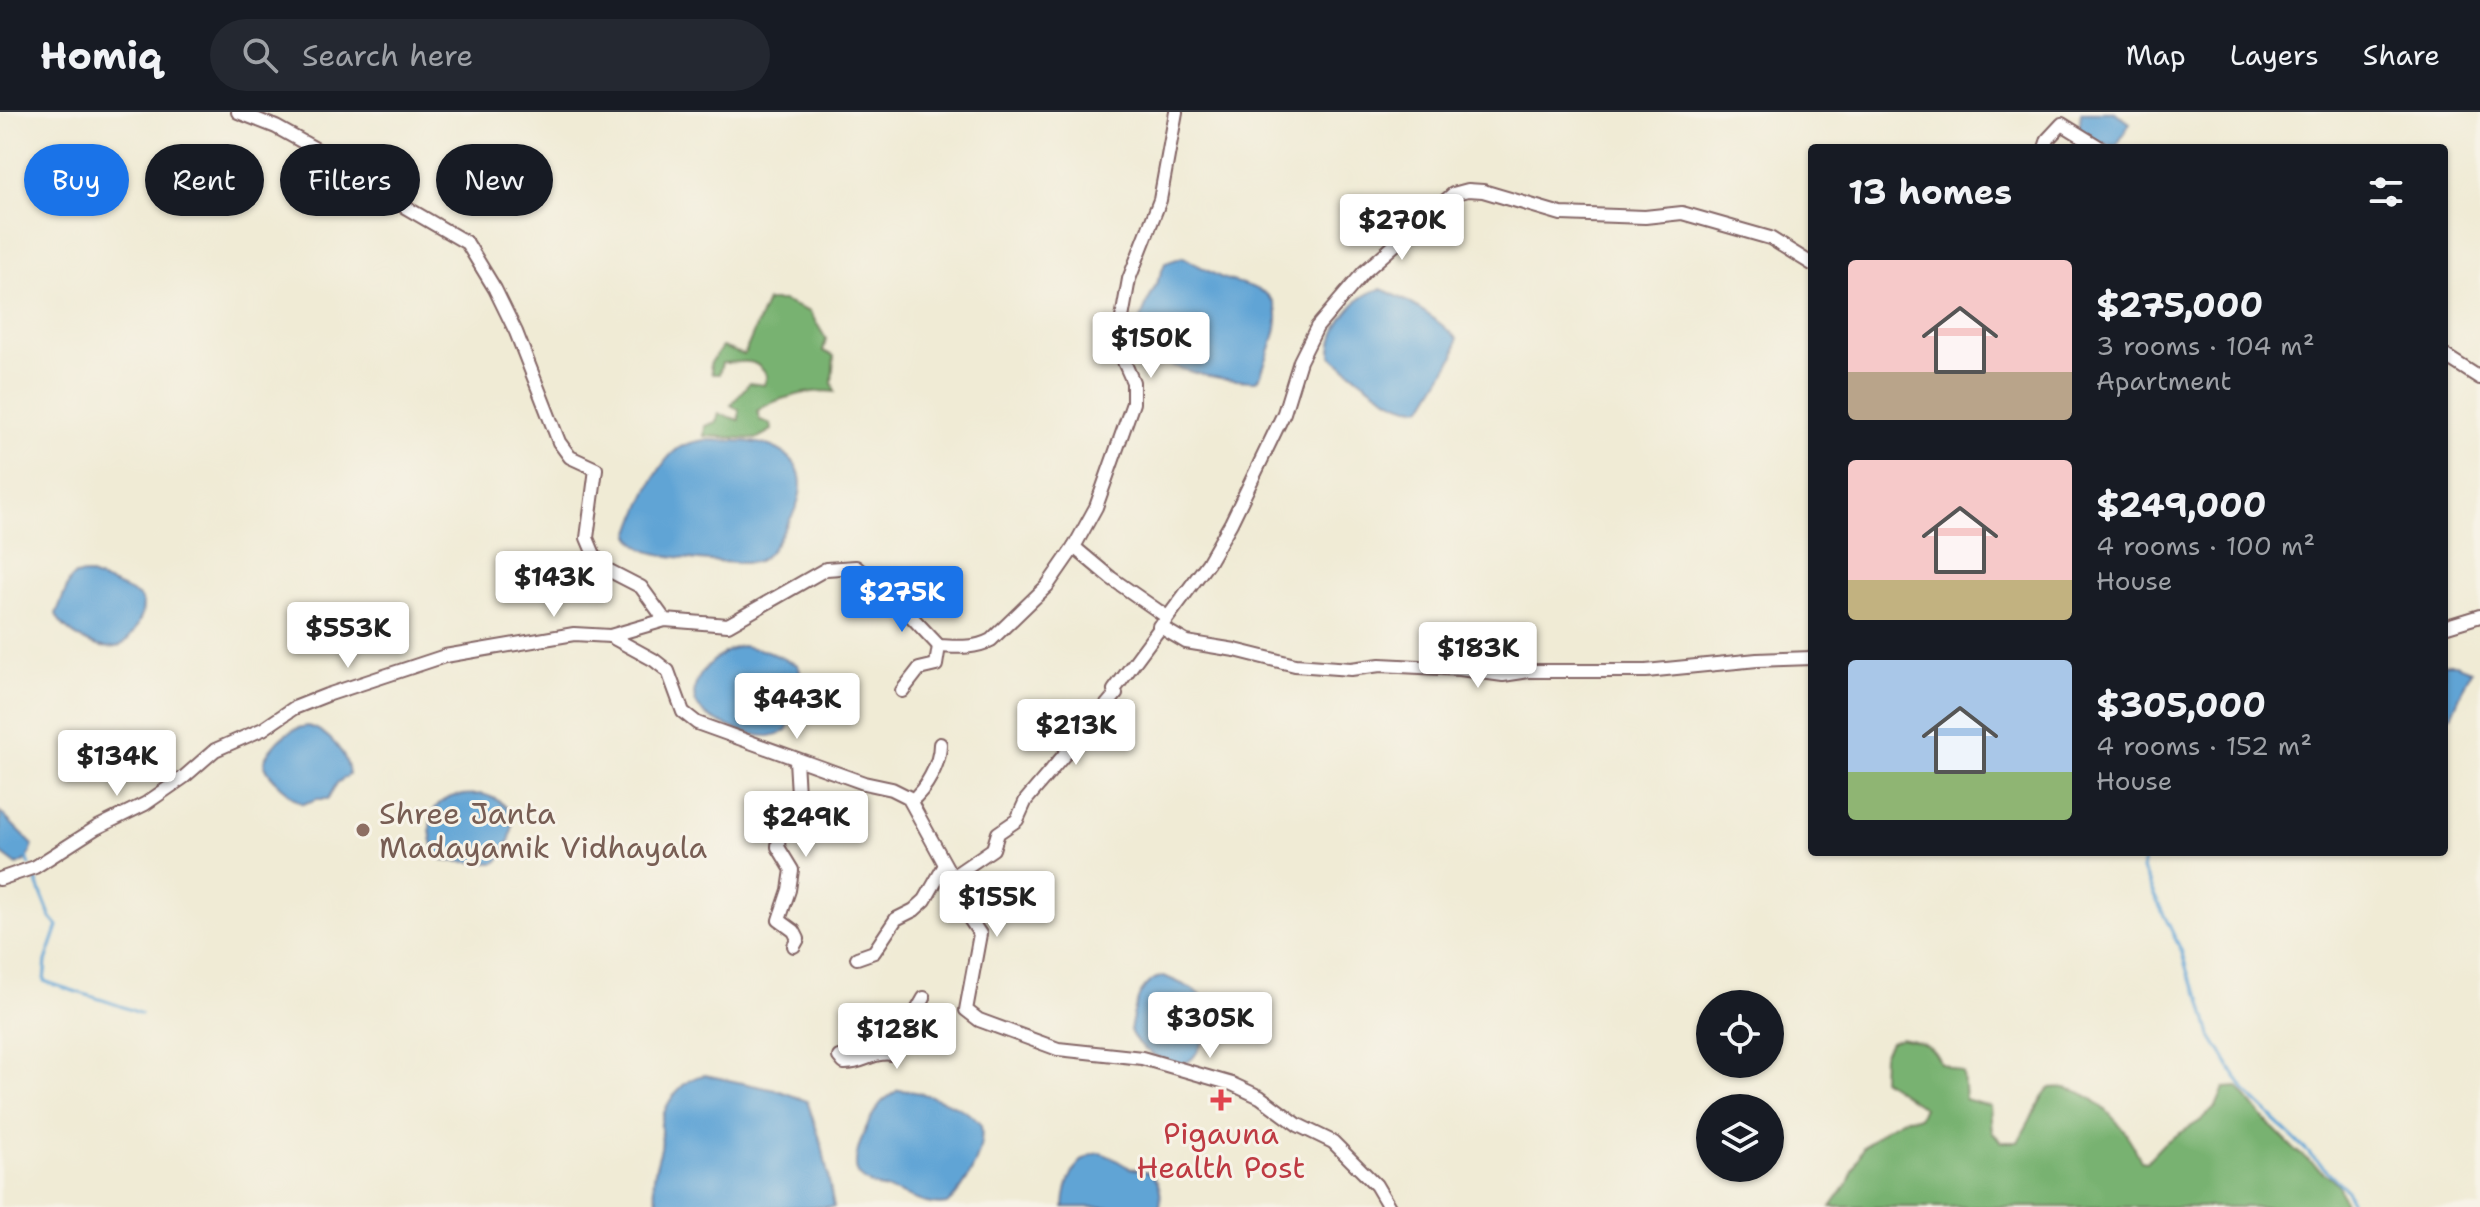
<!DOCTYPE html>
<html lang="en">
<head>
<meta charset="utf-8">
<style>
	body { margin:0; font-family:"Shantell Sans",sans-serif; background:#242831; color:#f1f3f6; height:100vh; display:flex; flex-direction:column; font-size:30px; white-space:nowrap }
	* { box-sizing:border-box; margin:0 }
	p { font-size:26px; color:#9ea1a6 }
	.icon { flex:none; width:44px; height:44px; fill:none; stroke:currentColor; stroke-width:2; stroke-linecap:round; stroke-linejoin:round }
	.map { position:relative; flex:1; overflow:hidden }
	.panel { position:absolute; left:1808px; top:32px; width:640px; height:712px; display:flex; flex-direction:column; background:#171b24; border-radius:8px; box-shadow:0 2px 6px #0004 }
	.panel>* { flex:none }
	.hud { position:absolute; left:24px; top:32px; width:760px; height:72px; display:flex; gap:16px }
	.buttons { position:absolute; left:1696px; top:878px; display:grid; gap:16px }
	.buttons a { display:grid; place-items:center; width:88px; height:88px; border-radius:50%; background:#171b24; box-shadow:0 2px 6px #0004; font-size:40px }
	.price { position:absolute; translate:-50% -68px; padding:0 18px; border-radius:8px; background:#fff; color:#222; font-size:26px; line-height:52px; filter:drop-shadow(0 2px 4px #0008) }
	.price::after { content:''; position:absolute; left:50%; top:48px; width:24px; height:18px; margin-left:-12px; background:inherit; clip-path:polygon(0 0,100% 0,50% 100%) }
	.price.current { background:#1a73e8; color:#fff }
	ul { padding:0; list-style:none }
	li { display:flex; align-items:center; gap:24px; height:200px; padding:0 40px }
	li span { display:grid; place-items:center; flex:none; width:224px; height:160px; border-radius:8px; color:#555 }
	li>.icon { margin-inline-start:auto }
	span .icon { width:96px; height:96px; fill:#fffc; stroke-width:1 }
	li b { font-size:34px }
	h2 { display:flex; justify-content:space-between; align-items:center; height:96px; padding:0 40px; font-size:34px }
	.tag { padding:0 28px; border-radius:36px; background:#171b24; box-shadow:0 2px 6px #0004; font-size:28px; line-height:72px }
	.tag.current { background:#1a73e8; color:#fff }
	header { display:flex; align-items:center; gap:48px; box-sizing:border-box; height:112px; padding:0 40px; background:#171b24; border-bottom:2px solid #363941 }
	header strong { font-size:38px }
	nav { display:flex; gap:44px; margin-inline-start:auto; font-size:28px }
	.search { width:560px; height:72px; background:#242831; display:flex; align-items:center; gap:20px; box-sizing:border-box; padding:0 28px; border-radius:44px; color:#9ea1a6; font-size:30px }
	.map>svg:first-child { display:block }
	.forest { fill:#78b271; stroke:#61684e; stroke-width:2 }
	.water { fill:#61a4d5; stroke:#566280; stroke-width:2 }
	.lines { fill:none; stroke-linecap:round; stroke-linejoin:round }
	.stream { stroke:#61a4d5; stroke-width:3 }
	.minor-casing { stroke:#846666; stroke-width:16 }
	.minor { stroke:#fff; stroke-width:12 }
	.education-dot { fill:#8d6e63; stroke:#f7f3e8; stroke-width:3 }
	.health-dot { fill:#e0444e; stroke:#f7f3e8; stroke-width:3 }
	.labels { text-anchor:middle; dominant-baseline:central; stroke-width:6; stroke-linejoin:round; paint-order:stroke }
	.education-label { font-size:30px; fill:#785e54; stroke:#f7f3e8; text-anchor:start }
	.health-label { font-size:30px; fill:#be3a42; stroke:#f7f3e8 }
</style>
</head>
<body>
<header>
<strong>Homiq</strong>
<div class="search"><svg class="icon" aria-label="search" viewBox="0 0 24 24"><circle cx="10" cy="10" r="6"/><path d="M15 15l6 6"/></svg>Search here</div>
<nav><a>Map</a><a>Layers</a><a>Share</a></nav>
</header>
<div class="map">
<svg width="2480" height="1095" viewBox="0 0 2480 1095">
	<rect width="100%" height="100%" fill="#f7f3e8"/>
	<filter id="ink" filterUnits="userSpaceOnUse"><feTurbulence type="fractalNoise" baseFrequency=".0125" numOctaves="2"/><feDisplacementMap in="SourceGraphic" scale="16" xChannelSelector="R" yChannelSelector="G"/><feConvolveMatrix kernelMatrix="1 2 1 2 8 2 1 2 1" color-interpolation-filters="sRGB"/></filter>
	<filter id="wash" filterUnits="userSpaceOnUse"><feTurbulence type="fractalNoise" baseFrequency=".006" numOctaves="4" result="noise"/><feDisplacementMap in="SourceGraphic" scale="32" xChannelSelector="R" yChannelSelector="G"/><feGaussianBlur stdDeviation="1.8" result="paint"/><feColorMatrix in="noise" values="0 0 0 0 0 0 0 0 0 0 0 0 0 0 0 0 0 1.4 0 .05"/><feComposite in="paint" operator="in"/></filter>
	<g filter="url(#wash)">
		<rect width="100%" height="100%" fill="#f0ebd5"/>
		<!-- forest -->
		<g class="forest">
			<path d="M767,189h16l27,11 16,27 -3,12 11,5 -2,27 3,9c-22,-3 -60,6 -78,19l3,9 11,4 1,6 -16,9 -52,-3 1,-10 11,-4 3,-8 20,6v-10l-8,-5 18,-22 15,2 3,-9c-13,-21 -25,-13 -45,-13l-3,11h-7l-2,-10 12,-17 22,8z"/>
			<path d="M1901,926c19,4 32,5 39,25l23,10 2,26 25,7 2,26 10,10h16l24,-44 8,-10c41,-6 77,40 91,73l5,1 18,-19 36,-22 16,-14 8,-19 14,-1 24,30 32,32 44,35 8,23h-515l17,-24 15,-36 24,-19 18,-10 14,-1 5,-9 -42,-29 1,-24 7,-13z"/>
		</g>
		<!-- water -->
		<g class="water">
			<path d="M2081,0h34l15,11 -13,22c-14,3 -26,-7 -38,-14z"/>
			<path d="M1183,145c13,7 26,15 39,21 23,8 57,9 55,42 -1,18 -11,38 -16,55l-5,6c-34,0 -104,-11 -120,-44 6,-30 19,-46 29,-74z"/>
			<path d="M1381,177c26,10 57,30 76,50l-3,17 -31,51c-27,7 -70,-35 -92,-51 -1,-28 23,-61 50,-67z"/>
			<path d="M704,328c21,1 48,-1 68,7 37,15 34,47 16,76 -8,12 -16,32 -30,38 -14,6 -94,-4 -110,-10 -8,-3 -14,-9 -18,-16 8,-24 26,-69 45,-84 8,-7 19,-9 29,-11z"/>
			<path d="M88,462c11,5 46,16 52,24 9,12 -8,43 -21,48 -20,7 -56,-13 -63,-32l14,-34 5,-5z"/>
			<path d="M742,534l25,5 31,14 7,22 -1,6 -18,38c-6,2 -12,5 -18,5 -18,0 -64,-15 -72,-33 -10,-24 24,-54 46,-57z"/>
			<path d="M2444,552h11l16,6 -20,46 -7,-4z"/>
			<path d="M308,614c20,5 40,28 41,49l-12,8 -9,16h-11l-14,5c-12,-6 -16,-12 -25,-21 -19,-19 -17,-23 1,-43 8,-8 18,-13 29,-14z"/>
			<path d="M482,682c30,8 37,27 24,54 -3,7 -4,11 -11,15l-49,-2 -9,-4c-9,-21 -13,-51 14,-60 9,-3 21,-2 31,-3z"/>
			<path d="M0,700l33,33c-2,8 -7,17 -16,20l-17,-13z"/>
			<path d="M1164,864c32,14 63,25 40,64 -5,8 -9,20 -19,23 -17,5 -50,-17 -55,-33 5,-22 8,-50 34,-54z"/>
			<path d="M705,963l75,16 27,10 15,44 12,62h-173c-13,-22 -6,-36 0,-59 2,-9 -1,-17 0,-25 4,-21 23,-46 44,-48z"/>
			<path d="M898,978c22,0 72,17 83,36 4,26 -15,62 -34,78 -17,3 -33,-5 -48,-11 -12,-4 -32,-7 -40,-18 -11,-14 12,-63 24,-74 4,-4 10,-7 15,-11z"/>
			<path d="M1099,1041c12,2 19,9 29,14 6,3 14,2 20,5 12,6 14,23 12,35h-96c1,-23 10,-50 35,-54z"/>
		</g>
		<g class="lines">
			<!-- stream -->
			<g class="stream">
				<path d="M2158,740l-14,7 -2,11 39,80 8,27 12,22 10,37 34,55 102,99 5,17"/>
				<path d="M26,745l4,8"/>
				<path d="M33,760l18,46 7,8 -12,35 -2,20c32,12 65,19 97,33"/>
			</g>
		</g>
	</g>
	<g filter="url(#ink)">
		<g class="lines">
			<defs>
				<g id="minor">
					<path d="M238,0l38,15 45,25 72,48 74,43 28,46 21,43 43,110 11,15 26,12 -9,69 8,19 13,13 33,17 24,33"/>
					<path d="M2045,36l3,-9 14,-15 39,24"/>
					<path d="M2444,243l36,23"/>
					<path d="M1167,505l-56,-39 -37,-31 22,-40 37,-104v-21l-16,-36 12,-67 31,-79 16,-88"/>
					<path d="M1159,514l27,16 49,8 60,15 56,4 29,-4 80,4 43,6 26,-4h117l111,-11 55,-2"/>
					<path d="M2444,515l36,-11"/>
					<path d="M610,524l44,24 14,11 15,41 14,11 167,60 28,6 16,8 44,80 7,26 21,31 -14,76 13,10 79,29 84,9 90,26 28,13 38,28 35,17 43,43 13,22"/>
					<path d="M902,579l17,-22 17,-4 3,-19"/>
					<path d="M911,689c15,-12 29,-37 29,-57"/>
					<path d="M952,765l41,-28 5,-16 19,-13 9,-20 90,-106 -2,-4 94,-127 23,-40 53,-110 16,-52 17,-34 47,-55 89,-78 15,-4 15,1 78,23 84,3 37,-4 88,25 42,26"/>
					<path d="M0,767l35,-12 61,-39 49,-24 39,-27 31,-27 48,-21 31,-21 33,-13 118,-39 129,-22 36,2 55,-16 63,5 98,-56 30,-2 51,45 32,34c18,1 35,3 52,-6l56,-54 27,-39"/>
					<path d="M794,834l4,-7 -4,-8 -15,-11 10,-30 3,-20 -14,-23 1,-12 19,-41 -2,-34"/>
					<path d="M857,846l17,-6 22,-33 18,-9 11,-10 20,-35"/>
					<path d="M839,945l5,6c19,1 28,-12 48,-9l32,-56"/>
				</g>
			</defs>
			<!-- minor casing -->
			<use href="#minor" class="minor-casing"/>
			<!-- minor -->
			<use href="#minor" class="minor"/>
		</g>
	</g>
	<!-- markers -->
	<circle class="education-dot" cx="363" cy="718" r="8"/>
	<path class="health-dot" d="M1217 976h8v8h8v8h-8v8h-8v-8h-8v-8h8z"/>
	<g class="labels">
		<!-- education labels -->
		<g class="education-label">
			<text x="379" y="701">Shree Janta<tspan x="379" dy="34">Madayamik Vidhayala</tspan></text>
		</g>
		<!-- health labels -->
		<g class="health-label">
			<text x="1221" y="1021">Pigauna<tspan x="1221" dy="34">Health Post</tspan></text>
		</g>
	</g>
</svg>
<div class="buttons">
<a><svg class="icon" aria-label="locate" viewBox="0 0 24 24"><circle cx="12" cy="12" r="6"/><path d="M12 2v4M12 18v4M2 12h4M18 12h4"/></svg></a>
<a><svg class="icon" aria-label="layers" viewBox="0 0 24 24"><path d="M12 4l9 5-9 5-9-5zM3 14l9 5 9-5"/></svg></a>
</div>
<b class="price" style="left:1402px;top:150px">$270K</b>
<b class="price" style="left:1151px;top:268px">$150K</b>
<b class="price" style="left:554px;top:507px">$143K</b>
<b class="price current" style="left:902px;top:522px">$275K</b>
<b class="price" style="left:348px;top:558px">$553K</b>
<b class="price" style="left:1478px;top:578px">$183K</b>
<b class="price" style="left:797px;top:629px">$443K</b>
<b class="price" style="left:1076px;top:655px">$213K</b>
<b class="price" style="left:117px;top:686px">$134K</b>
<b class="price" style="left:806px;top:747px">$249K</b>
<b class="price" style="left:997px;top:827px">$155K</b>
<b class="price" style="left:1210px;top:948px">$305K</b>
<b class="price" style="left:897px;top:959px">$128K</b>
<div class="hud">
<a class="tag current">Buy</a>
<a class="tag">Rent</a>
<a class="tag">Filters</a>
<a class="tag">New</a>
</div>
<section class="panel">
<h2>13 homes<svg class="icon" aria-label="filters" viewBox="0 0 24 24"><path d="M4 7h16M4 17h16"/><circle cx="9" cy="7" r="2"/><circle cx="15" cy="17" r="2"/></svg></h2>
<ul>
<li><span style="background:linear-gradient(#f6c9c9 70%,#b9a48a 0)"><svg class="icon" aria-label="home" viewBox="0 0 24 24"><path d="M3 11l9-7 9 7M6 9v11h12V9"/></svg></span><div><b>$275,000</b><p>3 rooms · 104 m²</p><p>Apartment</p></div></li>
<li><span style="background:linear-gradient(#f6c9c9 75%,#c2b280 0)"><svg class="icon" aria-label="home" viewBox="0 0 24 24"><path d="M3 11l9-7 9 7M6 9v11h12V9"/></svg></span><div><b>$249,000</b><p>4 rooms · 100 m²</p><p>House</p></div></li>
<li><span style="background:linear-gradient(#a9c7e8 70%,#8fb573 0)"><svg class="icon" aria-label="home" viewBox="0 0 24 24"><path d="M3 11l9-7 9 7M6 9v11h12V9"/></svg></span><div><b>$305,000</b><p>4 rooms · 152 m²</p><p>House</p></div></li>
</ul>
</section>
</div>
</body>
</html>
